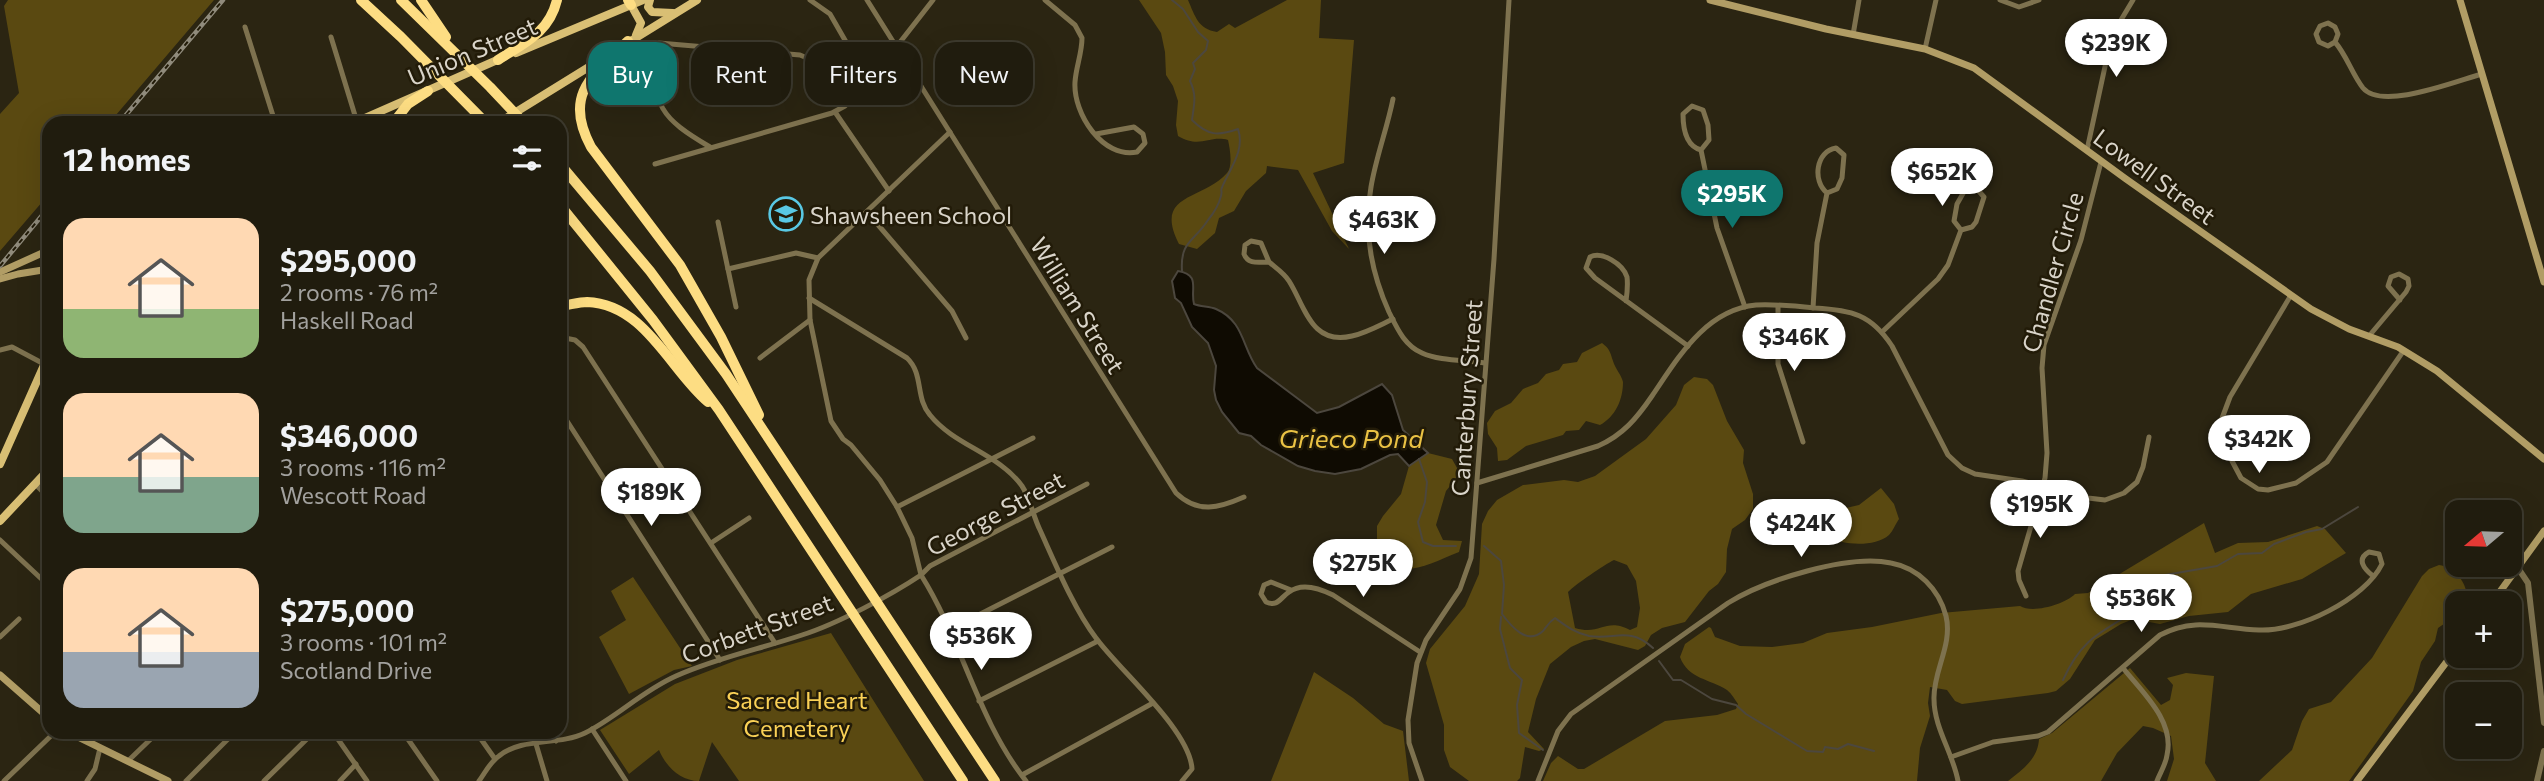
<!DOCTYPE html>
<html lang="en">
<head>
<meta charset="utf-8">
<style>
	body { margin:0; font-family:Commissioner,sans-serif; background:#2d291c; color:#f1f3f6; height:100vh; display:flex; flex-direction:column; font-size:26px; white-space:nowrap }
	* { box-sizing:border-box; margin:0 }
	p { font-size:23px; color:#a2a19e }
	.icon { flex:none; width:38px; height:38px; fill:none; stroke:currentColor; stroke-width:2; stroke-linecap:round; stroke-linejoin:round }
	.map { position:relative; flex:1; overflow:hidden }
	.panel { position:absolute; left:42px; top:116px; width:525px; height:623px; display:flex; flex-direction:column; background:#201c0e; border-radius:21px; box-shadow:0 7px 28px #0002,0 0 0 2px #3d3a2e }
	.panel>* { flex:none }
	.top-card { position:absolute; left:588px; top:42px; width:665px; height:63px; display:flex; gap:14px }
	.needle { width:46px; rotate:251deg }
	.controls { position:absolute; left:2445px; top:500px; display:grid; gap:14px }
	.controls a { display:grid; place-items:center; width:77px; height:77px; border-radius:14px; background:#201c0e; box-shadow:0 7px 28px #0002,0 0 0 2px #3d3a2e; font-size:35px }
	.price { position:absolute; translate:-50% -60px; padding:0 16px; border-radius:24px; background:#fff; color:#222; font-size:23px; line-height:46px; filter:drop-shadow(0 2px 4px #0008) }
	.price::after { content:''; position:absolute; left:50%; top:42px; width:21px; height:16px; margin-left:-10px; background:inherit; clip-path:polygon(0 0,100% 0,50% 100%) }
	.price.active { background:#0f766e; color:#fff }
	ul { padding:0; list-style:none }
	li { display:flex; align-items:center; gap:21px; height:175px; padding:0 21px }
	li span { display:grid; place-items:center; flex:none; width:196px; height:140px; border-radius:21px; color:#555 }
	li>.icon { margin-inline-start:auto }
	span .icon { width:84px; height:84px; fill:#fffc; stroke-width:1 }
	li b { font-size:30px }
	h2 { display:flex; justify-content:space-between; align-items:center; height:84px; padding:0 21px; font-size:30px }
	.chip { padding:0 24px; border-radius:21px; background:#201c0e; box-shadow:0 7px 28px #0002,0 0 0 2px #3d3a2e; font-size:24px; line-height:63px }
	.chip.active { background:#0f766e; color:#fff }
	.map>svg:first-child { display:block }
	.green { fill:#5a4911; fill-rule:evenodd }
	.water { fill:#0f0b02; stroke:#4c473e; stroke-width:2 }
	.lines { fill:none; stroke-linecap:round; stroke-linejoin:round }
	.stream { stroke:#4c473e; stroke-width:2 }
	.minor { stroke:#7e724f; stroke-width:5 }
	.tertiary { stroke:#7e724f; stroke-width:6 }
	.secondary { stroke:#b19d65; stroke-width:7 }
	.primary { stroke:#d9bf74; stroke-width:8 }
	.motorway { stroke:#fddd83; stroke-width:10 }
	.rail-casing { stroke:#908b7c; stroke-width:4.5 }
	.rail { stroke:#221b08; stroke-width:2; stroke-dasharray:5; stroke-linecap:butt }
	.labels { text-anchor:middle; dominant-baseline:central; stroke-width:5; stroke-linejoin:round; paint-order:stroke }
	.street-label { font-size:24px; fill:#d9d4c9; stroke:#221b08 }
	.poi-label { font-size:24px; fill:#d9d4c9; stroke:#221b08; text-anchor:start }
	.park-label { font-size:24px; fill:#fad156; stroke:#221b08 }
	.water-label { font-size:26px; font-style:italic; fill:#eac244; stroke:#221b08 }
</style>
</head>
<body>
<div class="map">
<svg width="2544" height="781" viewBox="0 0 2544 781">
	<rect width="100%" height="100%" fill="#2b2512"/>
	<!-- green -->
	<g class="green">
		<path d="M8,0h206l-104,122h-61v72l-49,57v-137l19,-21 -15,-87z"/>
		<path d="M1139,0h49c7,16 10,29 29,32l12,-8 6,4 52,-28h34l-2,38 35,2 -10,123 -31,10 36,76 -17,-18 -34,-61 -31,-4 -1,7 -20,18 -12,20 -15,7 -4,15 -18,16 -18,-5c-26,-51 23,-43 48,-71 6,-7 3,-24 1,-33 -19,-5 -28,9 -50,-4l-2,-11 2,-24 -5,-15 -7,-11 -1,-23 -4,-19z"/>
		<path d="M1602,343c8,6 8,9 11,18 2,7 9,15 10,21 0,18 -8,35 -23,43l-14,-4 -7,9 -13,1 -3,4 -37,11 -19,14 -9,1 -1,-13 -9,-14 -1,-11 8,-12 16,-8 12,-14 15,-6 8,-9 13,-4 4,-6 14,-2 5,-9z"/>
		<path d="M1694,377l13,2 6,6 14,36 17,29 -1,13 10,31v15l-8,11 -13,9 -5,20 -1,23 -8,12 -9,7 -24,31 -23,6 -11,7 -6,11 -7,4 -43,-11 -11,2 -13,6 -21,17 -14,35 -8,33 16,17 -5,2 -14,-4 -5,31 -3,3h-48l-19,-14 -6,-17v-25l-18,-62 4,-14 35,-43 14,-32 3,-50 6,-13 9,-11 26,-15 41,-5 14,2 17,-6 51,-37 30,-34 8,-20zM1614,560l13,5 9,16 4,27 -3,19 -7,3c-25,-13 -29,6 -55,-2l-7,-36c8,-8 36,-27 46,-32z"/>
		<path d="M1428,453l24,6 5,9v9l-11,14 -10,34 7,15 19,1 -3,11c-26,10 -43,22 -71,15l-11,-25v-16l6,-10 18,-22 8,-28z"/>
		<path d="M1881,488l13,16 5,15c-3,4 -6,12 -10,16 -11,10 -33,10 -47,7l-10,-24 5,-8 22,-5z"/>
		<path d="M2204,523l11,30 23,-10 30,-1 49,-16 8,3 21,24 -44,26 -51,15 -23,18 -39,4 -29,8 -11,-2 -8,-6 -20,8 -26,16 -25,39 -14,12 -8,2 -86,11 -7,-3 -8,-11 -17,-3 -2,16 2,13 -10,32 -3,33h-374l8,-18 7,-7 20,13h6l81,-48 52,-6 19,-6 2,-5c-3,-4 -6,-10 -11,-14 -17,-11 -39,-11 -47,-33l5,-13 24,-17 2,1 4,9 25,9 32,1 31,-4 24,-10 45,-6 69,-14 79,-7c13,8 45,-2 55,-12l13,-1z"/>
		<path d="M2439,565c17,2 32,22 27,39h-9v11l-19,13 -3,13 -14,21 -8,29 -64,90h-90l33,-31 10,-29 7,-12 22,-7 41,-44 50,-82 7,-7z"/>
		<path d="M633,577l59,89 -18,4 -45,24 -30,-57 27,-17 -15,-29z"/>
		<path d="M831,633l93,148h-185l-27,-39 -13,39c-18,0 -33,-14 -40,-31l-30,24 -29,-44 75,-46 62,-24z"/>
		<path d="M2130,668l31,37 9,-5 3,-15 -6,-7 19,-5 28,3 -9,87 11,18h-49l7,-22 -3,-23 -18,-8 -10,-2 -26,27 -16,28h-93c14,-11 30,-22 31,-42l13,-6z"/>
		<path d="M1314,672l39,26 31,26 19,7 6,50h-138z"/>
	</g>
	<!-- water -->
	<path class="water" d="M1178,271c23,4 12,18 16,33 7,3 15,2 22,5 28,12 26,38 41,59l60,45 22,-6 43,-23 10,11 11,35 25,23 -19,13 -11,-12 -8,1 -29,14 -26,5 -20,-3 -17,-5 -37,-21 -10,-9 -12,-3 -17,-21 -6,-12 -2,-10 2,-24 -8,-23 -16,-16 -11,-24 -6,-5 -3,-17z"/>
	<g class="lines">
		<!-- stream -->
		<g class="stream">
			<path d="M1172,0l11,9 15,23 10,9 -2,9 -13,13 2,6 -5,12c7,14 4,24 2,39 16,16 26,16 46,9 7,21 -7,38 -15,56 -4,9 0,2 -2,11 -2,8 -8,18 -13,24 -14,22 -28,21 -26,51"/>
			<path d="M1419,459l8,23 -2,20 -7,20 5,20 10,4h23"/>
			<path d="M1484,546l17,15 3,24 -2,29c9,12 25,32 41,17 4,-5 6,-9 12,-13 11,8 20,15 34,18 26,4 40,-10 64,12"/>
			<path d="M1501,617l-1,12 10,39 12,12 -5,25 2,28 24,17"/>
			<path d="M1659,661l14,19h8l31,19 24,6 10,9 61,37 16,1 2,-5 13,2 10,-5 26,7"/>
			<path d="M2063,680c19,-42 37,-47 74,-70l-1,-19 6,-9 23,-7 52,-9 21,-12 24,-1 12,-9 32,-12 16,-3 36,-22"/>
		</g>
		<!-- minor -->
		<g class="minor">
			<path d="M810,0l20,14 39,68"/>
			<path d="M867,0l309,493c22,21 43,15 68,4"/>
			<path d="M1045,0l30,25 7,13c0,15 -6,29 -7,44 -2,32 28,77 62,70l8,-9 -2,-9 -9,-7 -38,7"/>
			<path d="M2000,0l19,7 20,-7"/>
			<path d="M245,27l30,95"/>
			<path d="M1853,35l6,-35"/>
			<path d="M331,37l26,85"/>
			<path d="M2335,42l3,-8 -3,-7 -7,-4 -8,3 -4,8 3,8 9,4 7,-4c12,14 17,32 28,46 19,23 93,-7 119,-14"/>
			<path d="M1925,49l11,-49"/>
			<path d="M1393,99c-6,30 -17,58 -22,88 -8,44 0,85 18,125 8,16 15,33 33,41 17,8 43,7 63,10"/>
			<path d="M835,112l54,79"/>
			<path d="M710,147c-49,-29 -59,-41 -54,-99l3,-5 141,12 38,16 27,16 68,-87"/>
			<path d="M1701,150l8,-10 -1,-15 -5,-15 -11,-4 -9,8c0,15 3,32 18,36l16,78 28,79"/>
			<path d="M2087,150l22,-102 6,-18 18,-30"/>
			<path d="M655,164l177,-51 13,-7 20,-19"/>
			<path d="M867,212l85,99 14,27"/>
			<path d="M718,222l18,85"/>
			<path d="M1269,262l-8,-19 -10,-2 -6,4 -1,9c4,11 15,8 25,8 7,6 15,11 20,19 16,25 22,65 63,55 14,-3 28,-11 41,-17"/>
			<path d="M728,269l68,-16 22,5"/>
			<path d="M2291,295l-61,102 -9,24 11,40 9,17 17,11 10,1 28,-7 31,-21 77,-112"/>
			<path d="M809,298l98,60c17,16 8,40 23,57 25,31 68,38 92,71 8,12 11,30 18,44 15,33 34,79 56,108 23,32 94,92 96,131l-10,12"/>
			<path d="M1626,301c1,-7 2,-16 1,-24 -4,-13 -25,-26 -37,-20l-4,11 9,10 93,68"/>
			<path d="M1778,306v58l25,78"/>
			<path d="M1813,308l4,-65 10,-50c-15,-12 -11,-42 9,-45l8,7 -2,23 -5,11 -10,4"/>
			<path d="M1882,332l56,-53 10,-14 13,-35 -7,-9 3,-17 8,-14 11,-2 8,9 -8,25 -4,5 -11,3"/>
			<path d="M2369,336l37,-44 3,-6 -1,-7 -9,-5 -8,3 -3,9 12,14"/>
			<path d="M560,337l15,3 8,7 192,296"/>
			<path d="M0,350l12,-3 32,17"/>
			<path d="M760,358l50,-38"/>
			<path d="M560,410l160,250"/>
			<path d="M1477,483l121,-37c25,-11 39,-28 54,-50 26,-38 53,-86 104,-91 20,-1 40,1 59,3 36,2 56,6 77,38l56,109 14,13 13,6 47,7 66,17 17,2 19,-7 13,-11 6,-15 6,-30"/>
			<path d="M35,484l14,14"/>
			<path d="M897,507l136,-69"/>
			<path d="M0,540l49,46"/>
			<path d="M711,543l38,-25"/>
			<path d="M1291,590l-20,-8 -7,3 -3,9 5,8c12,5 14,-4 23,-10 13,-10 32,-3 44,3l87,57"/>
			<path d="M2026,596l-7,-16 -1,-9 27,-93 2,-25 -5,-85 2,-23 37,-105 20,-78"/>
			<path d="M949,630l163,-83"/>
			<path d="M0,637l19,-18"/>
			<path d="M2123,668c19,24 52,53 44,87 -1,9 -7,18 -10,26"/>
			<path d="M979,701l119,-60"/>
			<path d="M592,729l34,52"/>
			<path d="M333,732l34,49"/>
			<path d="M403,732l34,49"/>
			<path d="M476,732l19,27"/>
			<path d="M549,732l7,9"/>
			<path d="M536,744l11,37"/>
			<path d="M1951,757l42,-15 45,-6 10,-4 112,-97c36,-19 62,-6 99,-5 39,2 106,-31 123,-66l-3,-10 -10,-2c-13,7 -5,17 4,24"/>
			<path d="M129,760l29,-28"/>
			<path d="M1022,775l131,-72"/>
			<path d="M4,781l51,-49"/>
			<path d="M87,781l8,-12 5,-21"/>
			<path d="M186,781l49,-49"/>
			<path d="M264,781l50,-49"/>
			<path d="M340,781l16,-17"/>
			<path d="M479,781c6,-8 11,-19 20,-25 23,-19 59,-10 86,-23 32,-16 57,-42 91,-57 40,-18 84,-27 126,-41 35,-11 89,-40 119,-60l-9,-37 -15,-31 -17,-27 -29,-35 -8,-6 -12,-18 -21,-101 -1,-40 9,-22 132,-126"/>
			<path d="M1026,781c-49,-62 -64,-141 -105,-206l9,-9 157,-82"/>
			<path d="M1422,781l-13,-38 -1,-23 9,-57 9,-23 34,-51 11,-31 23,-299 15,-259"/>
			<path d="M1538,781l20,-50 13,-17 157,-111c37,-23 120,-49 163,-40 27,5 48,26 55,53 7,29 -13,55 -12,83 0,29 19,54 24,82"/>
		</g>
		<!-- tertiary -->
		<g class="tertiary">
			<path d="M2518,568l10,15 16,140"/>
			<path d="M2537,781l7,-30"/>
		</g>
		<!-- secondary -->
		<g class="secondary">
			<path d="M1710,0l116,29 99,20 49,19 152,111 185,130 38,20 49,18 39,24 107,88"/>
			<path d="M2460,0l84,282"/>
			<path d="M0,272l49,-22"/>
			<path d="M0,279l18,-5 31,-5"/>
			<path d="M2491,604l53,-73"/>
			<path d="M0,675l49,43"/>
			<path d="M68,732l100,49"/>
			<path d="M2357,781l100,-133"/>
		</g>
		<!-- primary -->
		<g class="primary">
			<path d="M650,0l-2,7 4,5 21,1"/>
			<path d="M631,5l10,18 -5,12"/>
			<path d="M516,53l127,-53"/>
			<path d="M356,122l148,-65"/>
			<path d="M500,122l197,-122"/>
			<path d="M0,464l49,-110"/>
			<path d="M0,521l49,-52"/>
		</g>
		<!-- motorway -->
		<g class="motorway">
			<path d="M361,0l40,37 84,85"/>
			<path d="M401,0l89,87 33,35"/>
			<path d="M421,0l25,37"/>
			<path d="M628,0l3,5"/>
			<path d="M628,41c-36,34 -65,54 -37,106l89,118 41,72 38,78"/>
			<path d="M498,60c26,-17 51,-27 59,-60"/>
			<path d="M394,122l14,-18 20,-13"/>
			<path d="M560,164l90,107 76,103 269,407"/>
			<path d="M560,205l93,115 66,90 244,371"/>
			<path d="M560,306c9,-1 19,-4 27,-4 58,2 83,68 121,100"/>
		</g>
		<defs>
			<g id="rail">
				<path d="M120,122l103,-122"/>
				<path d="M0,266l49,-59"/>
			</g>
		</defs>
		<!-- rail casing -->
		<use href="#rail" class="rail-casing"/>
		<!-- rail -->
		<use href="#rail" class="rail"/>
	</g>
	<!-- icons -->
	<defs>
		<symbol id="school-ring" viewBox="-11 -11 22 22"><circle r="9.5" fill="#221b08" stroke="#59c8e4" stroke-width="1.5"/><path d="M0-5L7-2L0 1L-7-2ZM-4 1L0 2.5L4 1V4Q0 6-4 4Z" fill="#59c8e4"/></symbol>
	</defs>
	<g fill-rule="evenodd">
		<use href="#school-ring" x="767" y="195" width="38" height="38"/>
	</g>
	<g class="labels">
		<!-- street labels -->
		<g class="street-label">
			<text transform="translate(472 51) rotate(-23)">Union Street</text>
			<text transform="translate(2155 176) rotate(36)">Lowell Street</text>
			<text transform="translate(2052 272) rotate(-74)">Chandler Circle</text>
			<text transform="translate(1078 305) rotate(58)">William Street</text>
			<text transform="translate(1466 398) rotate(-86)">Canterbury Street</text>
			<text transform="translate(995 513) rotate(-28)">George Street</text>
			<text transform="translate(757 628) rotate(-20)">Corbett Street</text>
		</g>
		<!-- poi labels -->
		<g class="poi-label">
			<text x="810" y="214">Shawsheen School</text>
		</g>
		<!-- park labels -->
		<g class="park-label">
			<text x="797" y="699">Sacred Heart<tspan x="797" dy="28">Cemetery</tspan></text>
		</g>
		<!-- water labels -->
		<g class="water-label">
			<text x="1351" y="437">Grieco Pond</text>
		</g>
	</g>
</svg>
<div class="controls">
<a><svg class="needle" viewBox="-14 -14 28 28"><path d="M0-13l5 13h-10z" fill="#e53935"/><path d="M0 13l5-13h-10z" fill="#a2a19e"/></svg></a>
<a>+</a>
<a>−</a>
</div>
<b class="price" style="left:2116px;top:79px">$239K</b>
<b class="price" style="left:1942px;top:208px">$652K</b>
<b class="price active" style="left:1732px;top:230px">$295K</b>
<b class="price" style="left:1384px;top:256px">$463K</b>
<b class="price" style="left:1794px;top:373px">$346K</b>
<b class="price" style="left:2259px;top:475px">$342K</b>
<b class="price" style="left:651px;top:528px">$189K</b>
<b class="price" style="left:2040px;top:540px">$195K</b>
<b class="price" style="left:1801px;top:559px">$424K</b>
<b class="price" style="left:1363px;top:599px">$275K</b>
<b class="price" style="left:2141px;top:634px">$536K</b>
<b class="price" style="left:981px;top:672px">$536K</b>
<div class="top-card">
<a class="chip active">Buy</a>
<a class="chip">Rent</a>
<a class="chip">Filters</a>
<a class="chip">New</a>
</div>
<section class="panel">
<h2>12 homes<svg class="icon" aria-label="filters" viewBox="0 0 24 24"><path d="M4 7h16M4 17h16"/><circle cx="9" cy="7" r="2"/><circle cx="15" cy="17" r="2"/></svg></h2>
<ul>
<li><span style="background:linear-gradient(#ffd9b3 65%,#8fb573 0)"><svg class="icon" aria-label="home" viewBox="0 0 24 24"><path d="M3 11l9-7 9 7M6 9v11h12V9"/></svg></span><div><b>$295,000</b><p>2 rooms · 76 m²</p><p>Haskell Road</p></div></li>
<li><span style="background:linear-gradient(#ffd9b3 60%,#7fa58c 0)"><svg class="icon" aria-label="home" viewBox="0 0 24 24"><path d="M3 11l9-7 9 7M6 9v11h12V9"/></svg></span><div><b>$346,000</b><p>3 rooms · 116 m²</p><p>Wescott Road</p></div></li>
<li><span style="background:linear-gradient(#ffd9b3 60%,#9aa5b1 0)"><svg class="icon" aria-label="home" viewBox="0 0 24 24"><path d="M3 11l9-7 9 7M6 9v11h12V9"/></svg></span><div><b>$275,000</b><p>3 rooms · 101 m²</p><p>Scotland Drive</p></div></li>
</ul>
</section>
</div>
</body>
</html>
